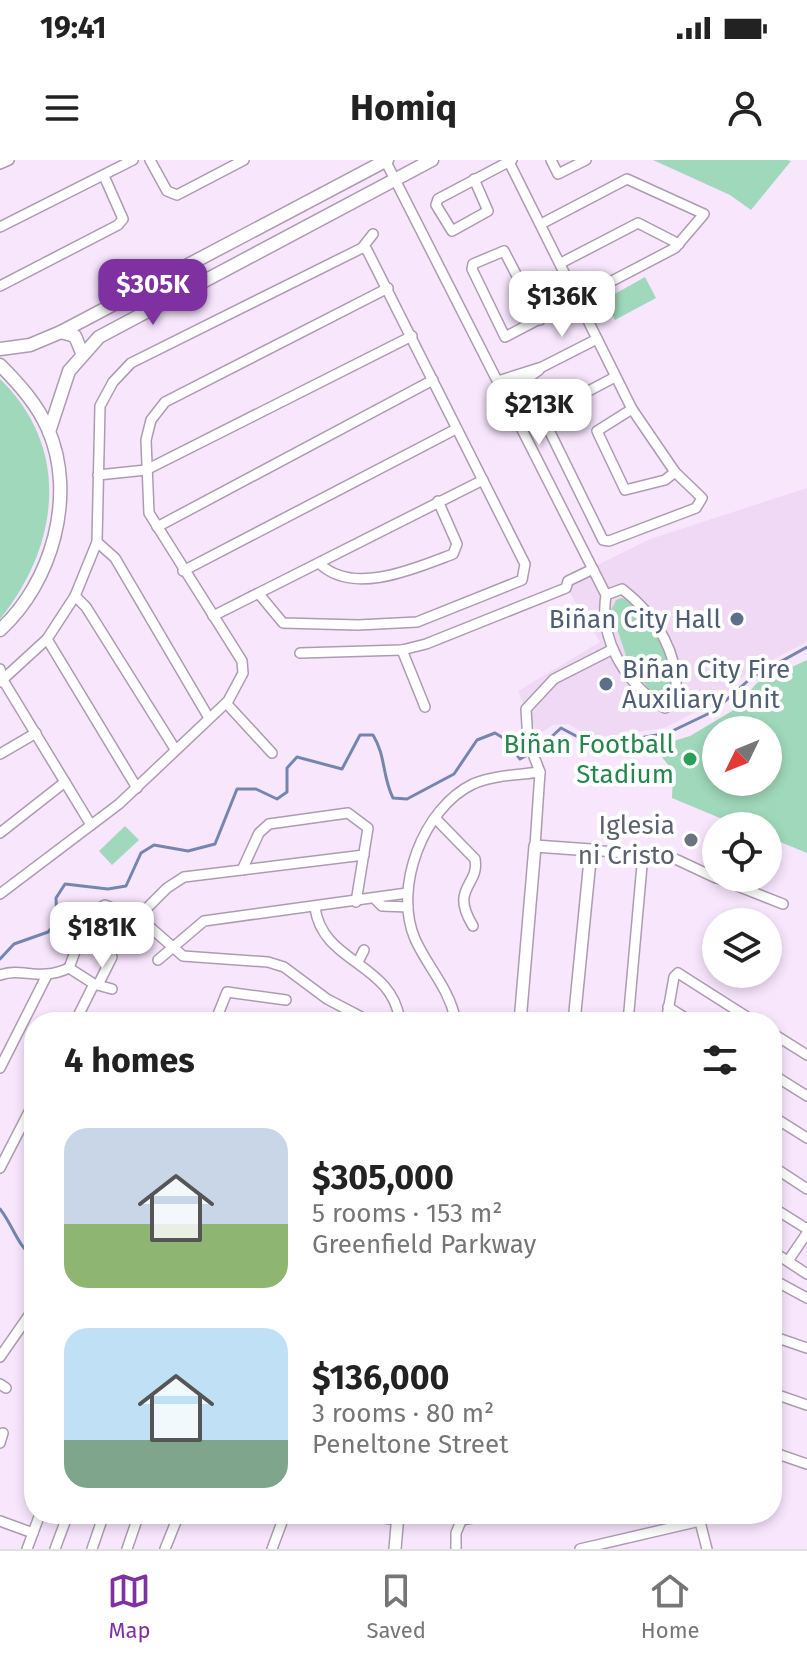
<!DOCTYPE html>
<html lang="en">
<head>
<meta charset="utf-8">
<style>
	body { margin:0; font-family:"Fira Sans",sans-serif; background:#f6f6f6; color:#222; height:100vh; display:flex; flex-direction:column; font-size:30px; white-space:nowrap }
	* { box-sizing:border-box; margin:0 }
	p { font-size:26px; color:#767676 }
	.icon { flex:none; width:44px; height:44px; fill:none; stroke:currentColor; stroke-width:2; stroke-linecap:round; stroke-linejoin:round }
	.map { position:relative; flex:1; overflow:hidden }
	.details { position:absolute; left:24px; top:852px; width:758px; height:512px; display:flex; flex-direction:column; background:#fff; border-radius:32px; box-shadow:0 4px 12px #0003 }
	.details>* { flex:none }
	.needle { width:52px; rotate:227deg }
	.fabs { position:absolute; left:702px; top:556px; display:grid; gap:16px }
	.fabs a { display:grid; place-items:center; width:80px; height:80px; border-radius:50%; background:#fff; box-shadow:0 4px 12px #0003; font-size:40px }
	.price { position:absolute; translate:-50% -68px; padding:0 18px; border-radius:16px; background:#fff; color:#222; font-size:26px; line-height:52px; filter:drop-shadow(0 2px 4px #0008) }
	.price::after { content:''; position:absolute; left:50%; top:48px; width:24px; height:18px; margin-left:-12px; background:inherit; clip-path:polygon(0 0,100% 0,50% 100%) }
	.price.active { background:#8031a1; color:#fff }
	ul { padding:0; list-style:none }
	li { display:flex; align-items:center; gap:24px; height:200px; padding:0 40px }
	li span { display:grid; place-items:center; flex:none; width:224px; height:160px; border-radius:24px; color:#555 }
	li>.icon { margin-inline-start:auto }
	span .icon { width:96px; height:96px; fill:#fffc; stroke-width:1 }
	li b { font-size:34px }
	h2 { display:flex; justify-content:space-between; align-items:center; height:96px; padding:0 40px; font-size:34px }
	.status { display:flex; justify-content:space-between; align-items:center; height:56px; padding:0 40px; background:#fff; direction:ltr }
	.status svg { height:22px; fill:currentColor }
	header { display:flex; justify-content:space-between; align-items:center; height:104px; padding:0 40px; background:#fff; font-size:36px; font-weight:700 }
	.dock { display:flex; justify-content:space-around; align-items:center; height:112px; border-top:2px solid #e0e0e0; background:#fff; font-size:22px; color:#767676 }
	.dock a { display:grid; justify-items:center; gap:4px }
	.dock .active { color:#8031a1 }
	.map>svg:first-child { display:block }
	.built { fill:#f0d9f5 }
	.green { fill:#a0d8bb; fill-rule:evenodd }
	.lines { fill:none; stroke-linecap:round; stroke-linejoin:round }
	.stream { stroke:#7486b0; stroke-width:3 }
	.minor-casing { stroke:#ad9cb1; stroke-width:12 }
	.tertiary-casing { stroke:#ad9cb1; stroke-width:14 }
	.secondary-casing { stroke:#ad9cb1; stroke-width:15 }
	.minor { stroke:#fff; stroke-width:9 }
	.tertiary { stroke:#fff; stroke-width:11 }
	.secondary { stroke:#fff; stroke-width:12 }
	.service-dot { fill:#5c6f8a; stroke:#fff; stroke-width:3 }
	.leisure-dot { fill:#2e9e5b; stroke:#fff; stroke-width:3 }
	.worship-dot { fill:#6b7280; stroke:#fff; stroke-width:3 }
	.labels { text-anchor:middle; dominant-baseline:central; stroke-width:8; stroke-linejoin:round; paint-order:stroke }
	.service-label { font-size:26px; fill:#4e5e75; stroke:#fff; text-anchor:end }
	.leisure-label { font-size:26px; fill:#27864d; stroke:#fff; text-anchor:end }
	.worship-label { font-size:26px; fill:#5b616d; stroke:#fff; text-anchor:end }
</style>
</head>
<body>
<div class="status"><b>19:41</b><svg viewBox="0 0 49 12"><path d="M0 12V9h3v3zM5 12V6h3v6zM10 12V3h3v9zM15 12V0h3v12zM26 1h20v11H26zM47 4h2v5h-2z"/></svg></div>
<header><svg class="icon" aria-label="menu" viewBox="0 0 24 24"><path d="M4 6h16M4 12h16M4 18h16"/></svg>Homiq<svg class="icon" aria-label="person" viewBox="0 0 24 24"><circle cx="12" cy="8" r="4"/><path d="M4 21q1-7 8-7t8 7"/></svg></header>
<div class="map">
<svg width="807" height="1389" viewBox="0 0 807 1389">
	<rect width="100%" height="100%" fill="#f8e6fd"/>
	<!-- built -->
	<path class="built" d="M807,328v154l-59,30 -31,29 -53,27 -70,10 -26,-14 -15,1 -15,10 -20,-44 82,-49 -37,-60 87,-43z"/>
	<!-- green -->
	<g class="green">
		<path d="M653,0h134l4,1 -40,49 -21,-15z"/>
		<path d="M645,117l11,21 -41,22 -11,-20z"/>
		<path d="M0,219c72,70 59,167 0,240z"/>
		<path d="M622,438c28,11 57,70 47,99h-13l-27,-32 -18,-55 5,-10z"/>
		<path d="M807,500v193l-39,-16v-11h-29l-67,-28 1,-27 -19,-24 36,-11 42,-25 25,-28zM716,570h52v52h-52z"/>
		<path d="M125,666l14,14 -27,25 -13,-14z"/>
	</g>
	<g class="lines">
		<!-- stream -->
		<g class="stream">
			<path d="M536,591l25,-23 34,18 73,-13 46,-22 37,-33 56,-31"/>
			<path d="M0,799l14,-15 34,-12 9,-10 -1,-24 9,-14 43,5 18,-3 15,-33 13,-8 34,6 27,-7 22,-55h19l21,10 10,-7v-24l10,-11 45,12 18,-34h13c13,21 9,41 20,63l14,1 47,-25 23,-34 18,-7 10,6 15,20 9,-5"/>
			<path d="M0,1049c13,16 17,37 34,48"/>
		</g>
		<defs>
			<g id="minor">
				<path d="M150,0l17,31 10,4 67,-35"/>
				<path d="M385,0l221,435c-7,45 18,84 53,110l6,3 9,-5c10,-44 -18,-88 -52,-114l-16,6"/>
				<path d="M551,0l7,14 28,-14"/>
				<path d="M509,2l123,247 43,63 27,26 -6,10 -87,33 -6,-1 -59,-120 1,-6 70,-37"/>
				<path d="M0,4l9,-4"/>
				<path d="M474,19l14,32 -36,20 -16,-26 2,-6 74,-39"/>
				<path d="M0,67l133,-67"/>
				<path d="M561,103l77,-40 41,21"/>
				<path d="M0,126l118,-61 5,-6 -19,-43"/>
				<path d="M540,160l-36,-69 -31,13 -1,5 33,68 170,-89 29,-34 -77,-35 -86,45"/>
				<path d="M498,221l44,-14 55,-28"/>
				<path d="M505,235l34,-25"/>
				<path d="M632,249l-35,22 28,59 40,-10 10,-8"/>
				<path d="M98,315l48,-5 266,-134"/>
				<path d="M157,367l276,-147"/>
				<path d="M97,382l18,16 94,160"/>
				<path d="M320,404c34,32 96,4 133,-10l4,-10 -19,-43"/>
				<path d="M183,411l273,-142"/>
				<path d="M259,434l24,29 75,2 59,-3 105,-42 3,-16 -158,-314 -5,-2 11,-14"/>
				<path d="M75,436l11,11 89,142"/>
				<path d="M213,456l270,-136"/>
				<path d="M47,479l90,149"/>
				<path d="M402,490l23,57"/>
				<path d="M300,493l102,-3 24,-6 140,-56 2,-7 25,-12"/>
				<path d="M0,509l3,11 88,145"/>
				<path d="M0,522l47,-43 28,-43 22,-54 3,-136 13,-24 18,-19 231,-115"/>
				<path d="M226,543l46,50"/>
				<path d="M0,594l36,-21"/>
				<path d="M435,658l40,41c5,27 -26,28 -2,67"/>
				<path d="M0,673l65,-51"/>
				<path d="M535,686l5,-74 -12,-31 -2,-32 28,-30 59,-30"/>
				<path d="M591,690l80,7 45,21"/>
				<path d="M242,710l17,-37 10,-9 79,-11 20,15 -12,74"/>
				<path d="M717,718l66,26"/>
				<path d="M0,734l119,-90 109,-103 15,-28 -1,-12 -93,-148 -3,-73 5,-20 14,-18 223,-114"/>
				<path d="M376,740l6,6 26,1"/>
				<path d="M315,748c8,56 78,54 85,114"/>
				<path d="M137,758l30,-30 17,-11 180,-22"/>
				<path d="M158,800l46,-39 203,-28"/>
				<path d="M358,802l6,-12"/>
				<path d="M69,808l20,-54 16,-9 38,16 40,35 85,6 16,5 43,32 44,23"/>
				<path d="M0,815c23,-8 39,7 69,-7l25,16 -19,38"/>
				<path d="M94,824l18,5"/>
				<path d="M98,825l14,-28"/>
				<path d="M668,847l24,15"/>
				<path d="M215,862l12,-30 59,8"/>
				<path d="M456,862c-6,-33 -28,-54 -41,-83 -22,-51 8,-131 58,-155 21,-9 45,-9 67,-12"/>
				<path d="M628,862l15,-168"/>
				<path d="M666,862l8,-45 4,-4 77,49"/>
				<path d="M772,873l35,22"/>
				<path d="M0,908l46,-91"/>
				<path d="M772,914l35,22"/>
				<path d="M772,956l35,22"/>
				<path d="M772,1006l35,23"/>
				<path d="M0,1008l34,-66"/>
				<path d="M772,1047l35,22"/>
				<path d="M772,1091l35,23"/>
				<path d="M788,1101l19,-28"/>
				<path d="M772,1119l35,19"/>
				<path d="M772,1176l35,12"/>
				<path d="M0,1197l34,-49"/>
				<path d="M33,1197l1,-2"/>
				<path d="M0,1224l6,4"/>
				<path d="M772,1233l35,12"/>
				<path d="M34,1251l-4,8 4,4"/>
				<path d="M0,1283l3,-10"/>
				<path d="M772,1292l35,12"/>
				<path d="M200,1354l12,4 2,-4"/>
				<path d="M357,1354l40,6"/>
				<path d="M698,1354l9,35"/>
				<path d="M462,1360l31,-6"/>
				<path d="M0,1361l33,12"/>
				<path d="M27,1389l13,-35"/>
				<path d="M55,1389l13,-35"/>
				<path d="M92,1389l12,-35"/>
				<path d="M127,1389l12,-35"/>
				<path d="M165,1389l14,-35"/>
				<path d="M272,1389l13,-35"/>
				<path d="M456,1389v-16l8,-19"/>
				<path d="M580,1389l120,-28"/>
			</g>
			<g id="tertiary">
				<path d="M520,862l15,-176 56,4 -17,172"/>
				<path d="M395,1389l3,-35"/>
			</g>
			<g id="secondary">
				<path d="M61,172l14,4 7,17"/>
				<path d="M0,189l30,-4 31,-13 326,-172"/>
				<path d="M0,205c19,19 37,39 48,64 29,66 4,154 -48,201"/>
				<path d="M49,272l20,-61 30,-34 333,-177"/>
			</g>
		</defs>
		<!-- minor casing -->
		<use href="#minor" class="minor-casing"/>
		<!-- tertiary casing -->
		<use href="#tertiary" class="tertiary-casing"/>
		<!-- secondary casing -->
		<use href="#secondary" class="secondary-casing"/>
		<!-- minor -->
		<use href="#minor" class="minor"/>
		<!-- tertiary -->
		<use href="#tertiary" class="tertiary"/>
		<!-- secondary -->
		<use href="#secondary" class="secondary"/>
	</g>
	<!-- markers -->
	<g class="service-dot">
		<circle cx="737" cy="459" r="8"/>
		<circle cx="606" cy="524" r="8"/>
	</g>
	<circle class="leisure-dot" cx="690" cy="599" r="8"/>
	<circle class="worship-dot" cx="691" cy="680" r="8"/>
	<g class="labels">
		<!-- service labels -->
		<g class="service-label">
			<text x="721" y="459">Biñan City Hall</text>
			<text x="622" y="509" text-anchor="start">Biñan City Fire<tspan x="622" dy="30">Auxiliary Unit</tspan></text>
		</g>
		<!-- leisure labels -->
		<g class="leisure-label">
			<text x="674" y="584">Biñan Football<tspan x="674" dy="30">Stadium</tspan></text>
		</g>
		<!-- worship labels -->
		<g class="worship-label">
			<text x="675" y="665">Iglesia<tspan x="675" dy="30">ni Cristo</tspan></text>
		</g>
	</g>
</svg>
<div class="fabs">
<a><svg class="needle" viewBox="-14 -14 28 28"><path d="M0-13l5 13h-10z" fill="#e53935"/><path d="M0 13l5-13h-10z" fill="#767676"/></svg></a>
<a><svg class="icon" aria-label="locate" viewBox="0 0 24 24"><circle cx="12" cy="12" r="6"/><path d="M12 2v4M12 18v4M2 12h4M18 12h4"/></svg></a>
<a><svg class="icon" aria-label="layers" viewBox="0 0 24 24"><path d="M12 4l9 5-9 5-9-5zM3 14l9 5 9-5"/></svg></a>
</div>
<b class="price active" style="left:153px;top:167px">$305K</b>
<b class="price" style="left:562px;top:179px">$136K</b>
<b class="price" style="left:539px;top:287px">$213K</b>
<b class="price" style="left:102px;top:810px">$181K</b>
<section class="details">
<h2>4 homes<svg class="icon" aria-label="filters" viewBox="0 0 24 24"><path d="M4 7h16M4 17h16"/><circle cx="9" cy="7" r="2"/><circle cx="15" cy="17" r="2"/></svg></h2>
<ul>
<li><span style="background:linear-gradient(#c9d6e8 60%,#8fb573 0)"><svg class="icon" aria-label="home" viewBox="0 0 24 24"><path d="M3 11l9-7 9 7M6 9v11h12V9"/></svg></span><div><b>$305,000</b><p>5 rooms · 153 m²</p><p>Greenfield Parkway</p></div></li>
<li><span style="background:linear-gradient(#bfe0f5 70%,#7fa58c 0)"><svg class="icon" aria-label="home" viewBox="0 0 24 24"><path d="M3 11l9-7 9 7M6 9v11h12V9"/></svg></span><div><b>$136,000</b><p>3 rooms · 80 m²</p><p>Peneltone Street</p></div></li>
</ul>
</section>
</div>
<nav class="dock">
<a class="active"><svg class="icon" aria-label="map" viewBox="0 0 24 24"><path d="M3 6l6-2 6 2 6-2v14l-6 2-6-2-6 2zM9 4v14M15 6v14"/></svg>Map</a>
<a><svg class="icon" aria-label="saved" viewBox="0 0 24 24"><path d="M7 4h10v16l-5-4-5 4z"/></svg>Saved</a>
<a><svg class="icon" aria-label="home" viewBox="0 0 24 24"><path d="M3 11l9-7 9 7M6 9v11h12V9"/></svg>Home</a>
</nav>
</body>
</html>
